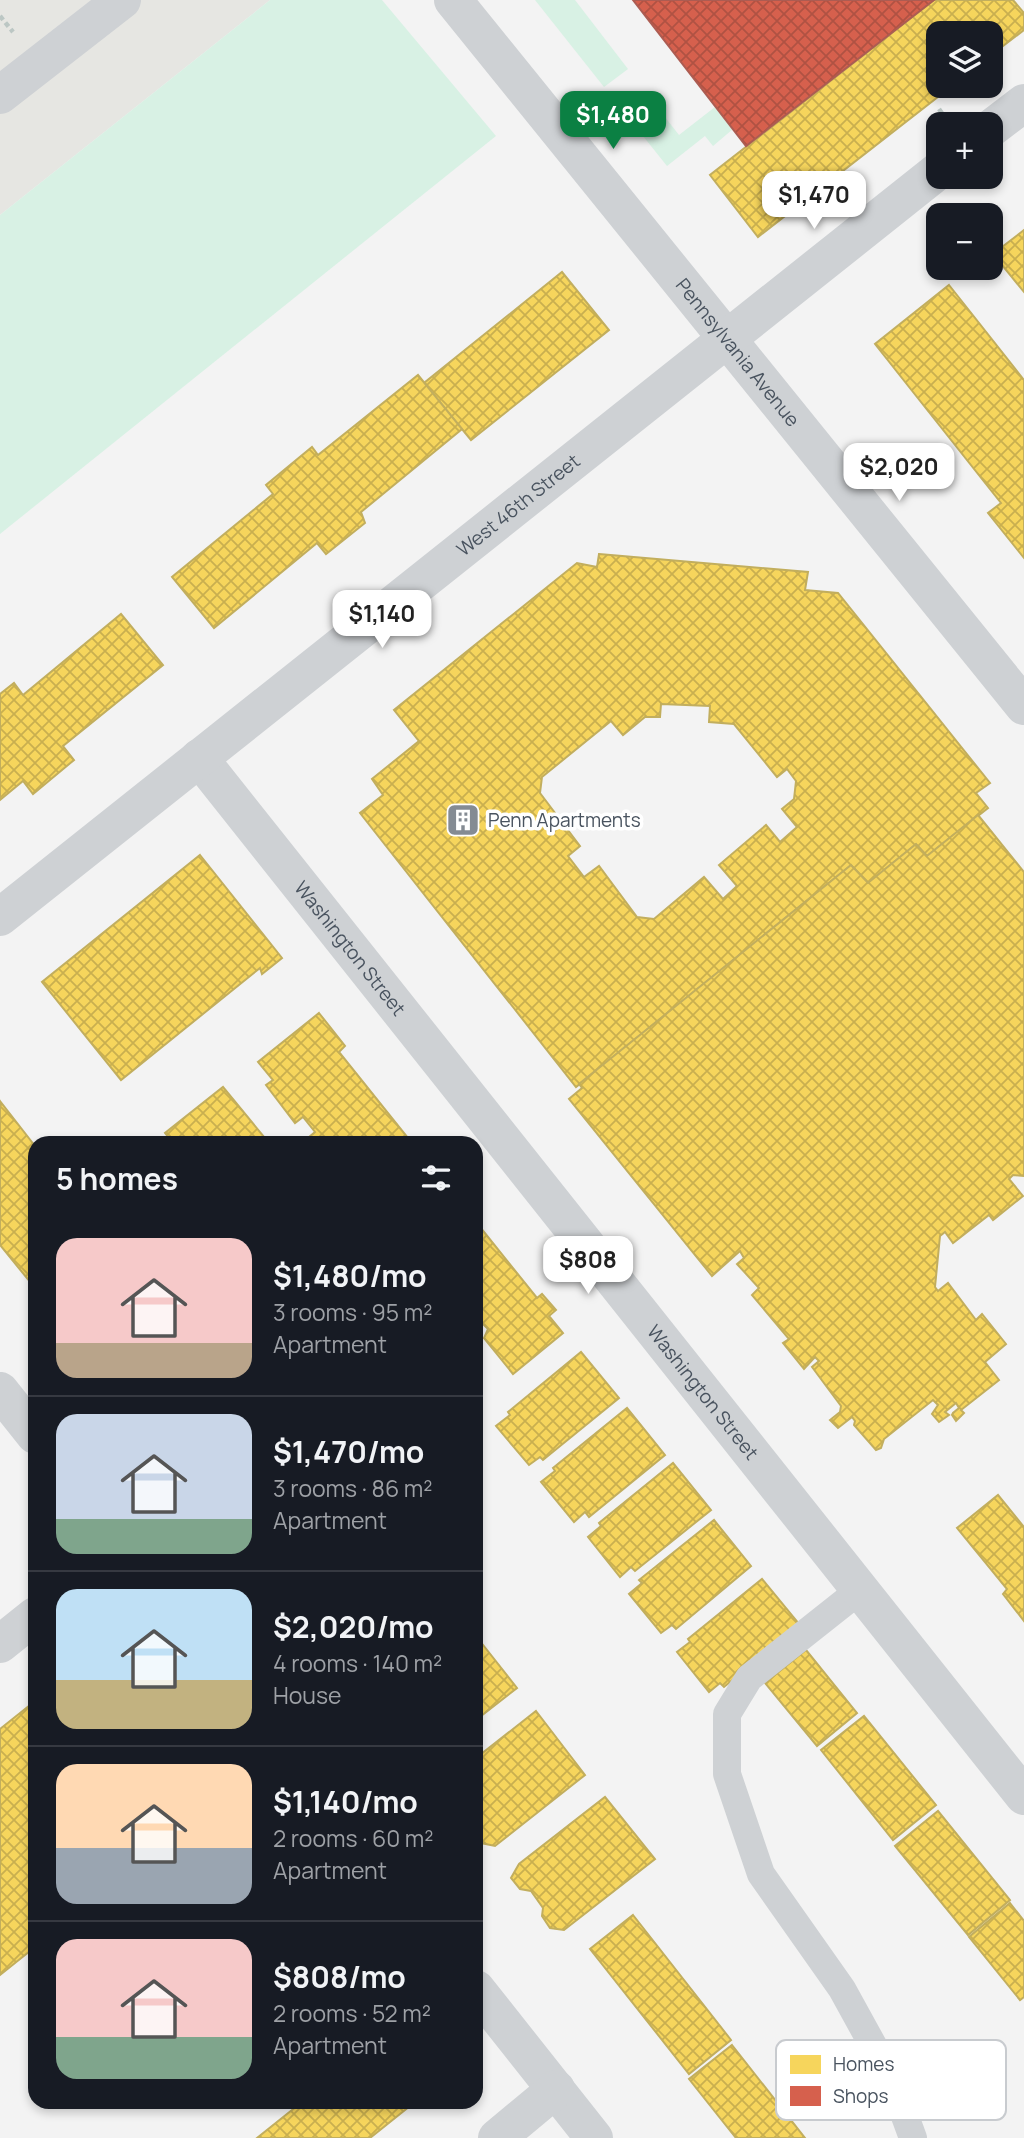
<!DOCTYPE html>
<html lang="en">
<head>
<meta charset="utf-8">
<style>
	body { margin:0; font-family:Manrope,sans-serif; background:#242831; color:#f1f3f6; height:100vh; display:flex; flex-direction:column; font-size:26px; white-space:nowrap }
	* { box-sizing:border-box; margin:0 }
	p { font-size:23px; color:#9ea1a6 }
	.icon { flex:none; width:38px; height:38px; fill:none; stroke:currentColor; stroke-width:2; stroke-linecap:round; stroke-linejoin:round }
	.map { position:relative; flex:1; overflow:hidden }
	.sheet { position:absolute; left:28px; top:1136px; width:455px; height:973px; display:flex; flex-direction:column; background:#171b24; border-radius:21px; box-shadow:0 4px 10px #0003 }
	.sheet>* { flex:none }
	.buttons { position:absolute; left:926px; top:21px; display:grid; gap:14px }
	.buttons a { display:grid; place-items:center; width:77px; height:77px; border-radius:14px; background:#171b24; box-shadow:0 4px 10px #0003; font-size:35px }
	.price { position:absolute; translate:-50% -60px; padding:0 16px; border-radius:14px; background:#fff; color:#222; font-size:23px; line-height:46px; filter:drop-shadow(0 2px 4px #0008) }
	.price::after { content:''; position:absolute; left:50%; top:42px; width:21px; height:16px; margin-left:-10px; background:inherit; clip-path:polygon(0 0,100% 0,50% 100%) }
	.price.selected { background:#0b8043; color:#fff }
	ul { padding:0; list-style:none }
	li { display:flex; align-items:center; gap:21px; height:175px; padding:0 28px }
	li+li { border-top:2px solid #363941 }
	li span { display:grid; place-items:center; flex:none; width:196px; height:140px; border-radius:21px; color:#555 }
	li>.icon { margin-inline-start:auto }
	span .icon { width:84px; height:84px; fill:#fffc; stroke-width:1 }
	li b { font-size:30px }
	h2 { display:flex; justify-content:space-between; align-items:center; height:84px; padding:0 28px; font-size:30px }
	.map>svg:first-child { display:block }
	.commercial { fill:#e6e6e2 }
	.grass { fill:#d8f1e4 }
	.homes { fill:url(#homes-cross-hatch); stroke:#c2ae5d; stroke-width:2; fill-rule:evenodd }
	.shops { fill:url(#shops-cross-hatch); stroke:#ac5c52; stroke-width:2 }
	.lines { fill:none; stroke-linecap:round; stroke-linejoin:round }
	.path { stroke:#bcc7c4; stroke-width:4.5; stroke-dasharray:5 3.5; stroke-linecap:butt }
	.lane { stroke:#ced1d4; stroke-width:28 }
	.street { stroke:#ced1d4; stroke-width:38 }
	.labels { text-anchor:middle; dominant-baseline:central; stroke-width:7; stroke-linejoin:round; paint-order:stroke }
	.street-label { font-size:19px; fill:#49535f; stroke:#fff }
	.poi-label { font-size:19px; fill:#49535f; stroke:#fff; text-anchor:start }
	.key { fill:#fff; stroke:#c8cbcf; stroke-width:2 }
	.key-label { font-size:19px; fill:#49535f }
</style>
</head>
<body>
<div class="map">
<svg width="1024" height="2138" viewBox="0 0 1024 2138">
	<defs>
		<pattern id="homes-cross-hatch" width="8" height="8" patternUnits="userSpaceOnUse" patternTransform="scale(1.75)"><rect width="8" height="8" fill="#f6d55c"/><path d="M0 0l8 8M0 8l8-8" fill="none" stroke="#c9af4f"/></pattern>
		<pattern id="shops-cross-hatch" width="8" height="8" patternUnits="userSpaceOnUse" patternTransform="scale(1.75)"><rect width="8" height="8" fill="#d6604d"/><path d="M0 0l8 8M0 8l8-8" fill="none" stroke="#b05243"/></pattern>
	</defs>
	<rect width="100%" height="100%" fill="#f3f3f3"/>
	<!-- commercial -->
	<path class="commercial" d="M0,0h270l-270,215z"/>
	<!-- grass -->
	<g class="grass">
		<path d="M270,0h112l114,136 -496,398v-319z"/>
		<path d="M535,0h40l53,69 -24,18z"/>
		<path d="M650,98l29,37 36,-28 18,22 -20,17 -8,-10 -38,30 -40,-50z"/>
	</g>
	<!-- homes -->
	<g class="homes">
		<path d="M934,0h79l11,13v17l-34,26v-23h-52v53h14l-194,151 -48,-62z"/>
		<path d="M1024,230v62l-31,-38z"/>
		<path d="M562,272l47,58 -138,110 -47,-57z"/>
		<path d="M949,285l75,95v178l-36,-45 13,-10 -126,-159z"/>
		<path d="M418,375l44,54 -101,83 4,11 -39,31 -9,-11 -103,85 -42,-51 101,-83 -7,-9 46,-38 6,8z"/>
		<path d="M599,554l209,18 -3,18 33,3 152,190 -14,10 12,15 -61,48 -11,-12 -48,39 -17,-18 -275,222 -216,-274 23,-18 -11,-16 47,-38 -25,-31 183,-147 20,4zM661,704l49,2 -1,16 25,2 43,53 10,-8 9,12 -2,18 -12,10 15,18 -17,15 -14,-17 -47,40 18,21 -14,13 -19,-22 -50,42 -17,-2 -38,-51 -15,11 -16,-21 12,-10 -40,-53 2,-16 69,-56 12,14 22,-18h15z"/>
		<path d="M121,614l42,51 -100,81 11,14 -41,34 -10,-13 -23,19v-106l14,-11 9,12z"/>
		<path d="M978,815l46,57v304l-11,-1 -4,4 14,17 -30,24 -4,-5 -36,28 -8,-11 -5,4 -5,51 3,4 10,-8 28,37 6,-6 24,30 -21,18 14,18 -38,30 3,3 -8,8 -4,-6 1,-2 6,-5 -3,-5 -11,9 4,3 -10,7 -7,-8 6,-9 -5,-5 -49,39 -3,9 -5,2 -22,-25 1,-4 -3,-4 -14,11 -8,-8 10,-8 1,-6 -29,-39 7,-6 -4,-4 -11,12 -21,-26 6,-4 -37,-44 7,-7 -22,-24 7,-6 -4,-7 -28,25 -143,-177 13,-11 -3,-4 272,-219 17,18 48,-39 11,12z"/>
		<path d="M200,855l82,103 -20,16 -2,-6 -139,112 -79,-98z"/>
		<path d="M319,1013l26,33 -6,6 73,91h-100l-4,-5 7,-6 -12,-15 -8,6 -29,-38 7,-5 -15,-18z"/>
		<path d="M223,1087l46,56h-96l-8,-10z"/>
		<path d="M0,1101l35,45v142l-35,-43z"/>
		<path d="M476,1222l61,76 5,-4 14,16 -7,6 14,17 -50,41 -29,-36 4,-9 -6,-6 -6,1z"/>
		<path d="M581,1352l38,46 -76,62 -3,-3 -11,8 -33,-39 14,-11 -2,-3z"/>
		<path d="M627,1408l38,47 -76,62 -4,-5 -11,10 -33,-40 14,-11 -2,-3z"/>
		<path d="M673,1463l38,47 -76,61 -4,-4 -11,10 -32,-40 13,-11 -2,-3z"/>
		<path d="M998,1495l26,32v94l-21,-27 4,-5 -50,-61z"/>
		<path d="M714,1520l37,46 -75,63 -4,-4 -11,8 -32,-39 13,-11 -3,-3z"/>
		<path d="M762,1579l38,46 -76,62 -4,-4 -11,9 -32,-40 13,-10 -2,-3z"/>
		<path d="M476,1636l41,52 -41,32z"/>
		<path d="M806,1650l51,63 -40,33 -52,-63z"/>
		<path d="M35,1701v246l-35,28v-246z"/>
		<path d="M536,1711l49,64 -90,71 -14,-3 -5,-7v-78z"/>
		<path d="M864,1716l72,89 -43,35 -72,-90z"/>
		<path d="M605,1797l50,62 -91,71 -14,-2 -8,-12 1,-8 -12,-17 -11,-2 -9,-11 8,-14z"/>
		<path d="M938,1811l72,89 -42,35 -73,-89z"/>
		<path d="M1010,1903l14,18v76l-4,3 -51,-63z"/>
		<path d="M633,1915l98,125 -42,34 -99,-125z"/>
		<path d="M732,2045l73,93h-69l-47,-59z"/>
		<path d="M302,2102h113l-45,36h-113z"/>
	</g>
	<!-- shops -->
	<path class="shops" d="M633,0h301l-188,146z"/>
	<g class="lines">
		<!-- path -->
		<g class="path">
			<path d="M0,16l13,16"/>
			<path d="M939,109l5,7"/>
		</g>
		<!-- lane -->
		<path class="lane" d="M860,1590l-111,88 -22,36v60l34,100 81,115 49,89 22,60"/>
		<!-- street -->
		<g class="street">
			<path id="s1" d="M453,0l571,706"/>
			<path d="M0,95l122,-95"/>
			<path d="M990,129l34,-26"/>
			<path id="s2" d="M199,758l825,1038"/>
			<path id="s3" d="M0,917l938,-746"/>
			<path d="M0,1391l35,44"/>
			<path d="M0,1644l35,-28"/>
			<path d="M476,1989l118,149"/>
			<path d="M497,2138l59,-49"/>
		</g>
	</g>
	<!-- icons -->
	<defs>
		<symbol id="building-square" viewBox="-11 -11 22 22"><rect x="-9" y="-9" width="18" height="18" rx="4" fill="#848b93" stroke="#fff"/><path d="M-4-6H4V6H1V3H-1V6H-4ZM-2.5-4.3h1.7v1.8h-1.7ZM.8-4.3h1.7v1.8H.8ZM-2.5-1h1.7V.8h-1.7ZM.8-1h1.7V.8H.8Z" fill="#fff"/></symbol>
	</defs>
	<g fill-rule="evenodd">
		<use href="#building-square" x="444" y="801" width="38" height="38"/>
	</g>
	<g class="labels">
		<!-- street labels -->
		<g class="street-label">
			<text stroke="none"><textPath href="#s1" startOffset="453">Pennsylvania Avenue</textPath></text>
			<text stroke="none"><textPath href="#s3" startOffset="662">West 46th Street</textPath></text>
			<text stroke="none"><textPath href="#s2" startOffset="243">Washington Street</textPath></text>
			<text stroke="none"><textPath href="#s2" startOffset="810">Washington Street</textPath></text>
		</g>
		<!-- poi labels -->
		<g class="poi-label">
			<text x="488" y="820">Penn Apartments</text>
		</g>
	</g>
	<!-- legend -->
	<rect x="776" y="2040" width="230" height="80" rx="10" class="key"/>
	<rect x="790" y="2055" width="31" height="19" fill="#f6d55c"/>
	<rect x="790" y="2086" width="31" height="20" fill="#d6604d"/>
	<g class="key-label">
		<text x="833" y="2071">Homes</text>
		<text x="833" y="2103">Shops</text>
	</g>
</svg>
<div class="buttons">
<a><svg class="icon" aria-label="layers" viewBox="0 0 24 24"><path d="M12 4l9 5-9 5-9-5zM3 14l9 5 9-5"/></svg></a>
<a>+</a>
<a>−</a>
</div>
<b class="price selected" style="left:613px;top:151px">$1,480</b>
<b class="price" style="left:814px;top:231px">$1,470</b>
<b class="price" style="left:899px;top:503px">$2,020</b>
<b class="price" style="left:382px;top:650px">$1,140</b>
<b class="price" style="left:588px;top:1296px">$808</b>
<section class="sheet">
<h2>5 homes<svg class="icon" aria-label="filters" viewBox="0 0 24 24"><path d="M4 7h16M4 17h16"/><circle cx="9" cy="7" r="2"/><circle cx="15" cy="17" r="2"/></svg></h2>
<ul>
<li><span style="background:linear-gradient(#f6c9c9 75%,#b9a48a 0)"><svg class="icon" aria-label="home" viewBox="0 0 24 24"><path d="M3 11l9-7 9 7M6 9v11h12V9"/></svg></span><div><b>$1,480/mo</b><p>3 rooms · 95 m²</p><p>Apartment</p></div></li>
<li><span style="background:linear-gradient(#c9d6e8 75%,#7fa58c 0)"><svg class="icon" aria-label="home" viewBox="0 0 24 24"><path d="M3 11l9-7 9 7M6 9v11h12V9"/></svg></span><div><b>$1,470/mo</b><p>3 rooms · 86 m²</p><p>Apartment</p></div></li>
<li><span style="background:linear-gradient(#bfe0f5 65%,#c2b280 0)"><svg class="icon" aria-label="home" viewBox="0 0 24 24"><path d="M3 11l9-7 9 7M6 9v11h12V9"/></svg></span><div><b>$2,020/mo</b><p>4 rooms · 140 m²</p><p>House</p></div></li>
<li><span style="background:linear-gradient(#ffd9b3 60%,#9aa5b1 0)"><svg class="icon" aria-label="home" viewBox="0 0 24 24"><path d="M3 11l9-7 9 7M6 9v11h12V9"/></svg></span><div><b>$1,140/mo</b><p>2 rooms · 60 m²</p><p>Apartment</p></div></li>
<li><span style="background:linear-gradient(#f6c9c9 70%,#7fa58c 0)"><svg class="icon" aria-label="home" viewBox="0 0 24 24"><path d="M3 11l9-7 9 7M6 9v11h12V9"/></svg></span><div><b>$808/mo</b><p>2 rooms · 52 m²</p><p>Apartment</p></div></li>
</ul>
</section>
</div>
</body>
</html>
